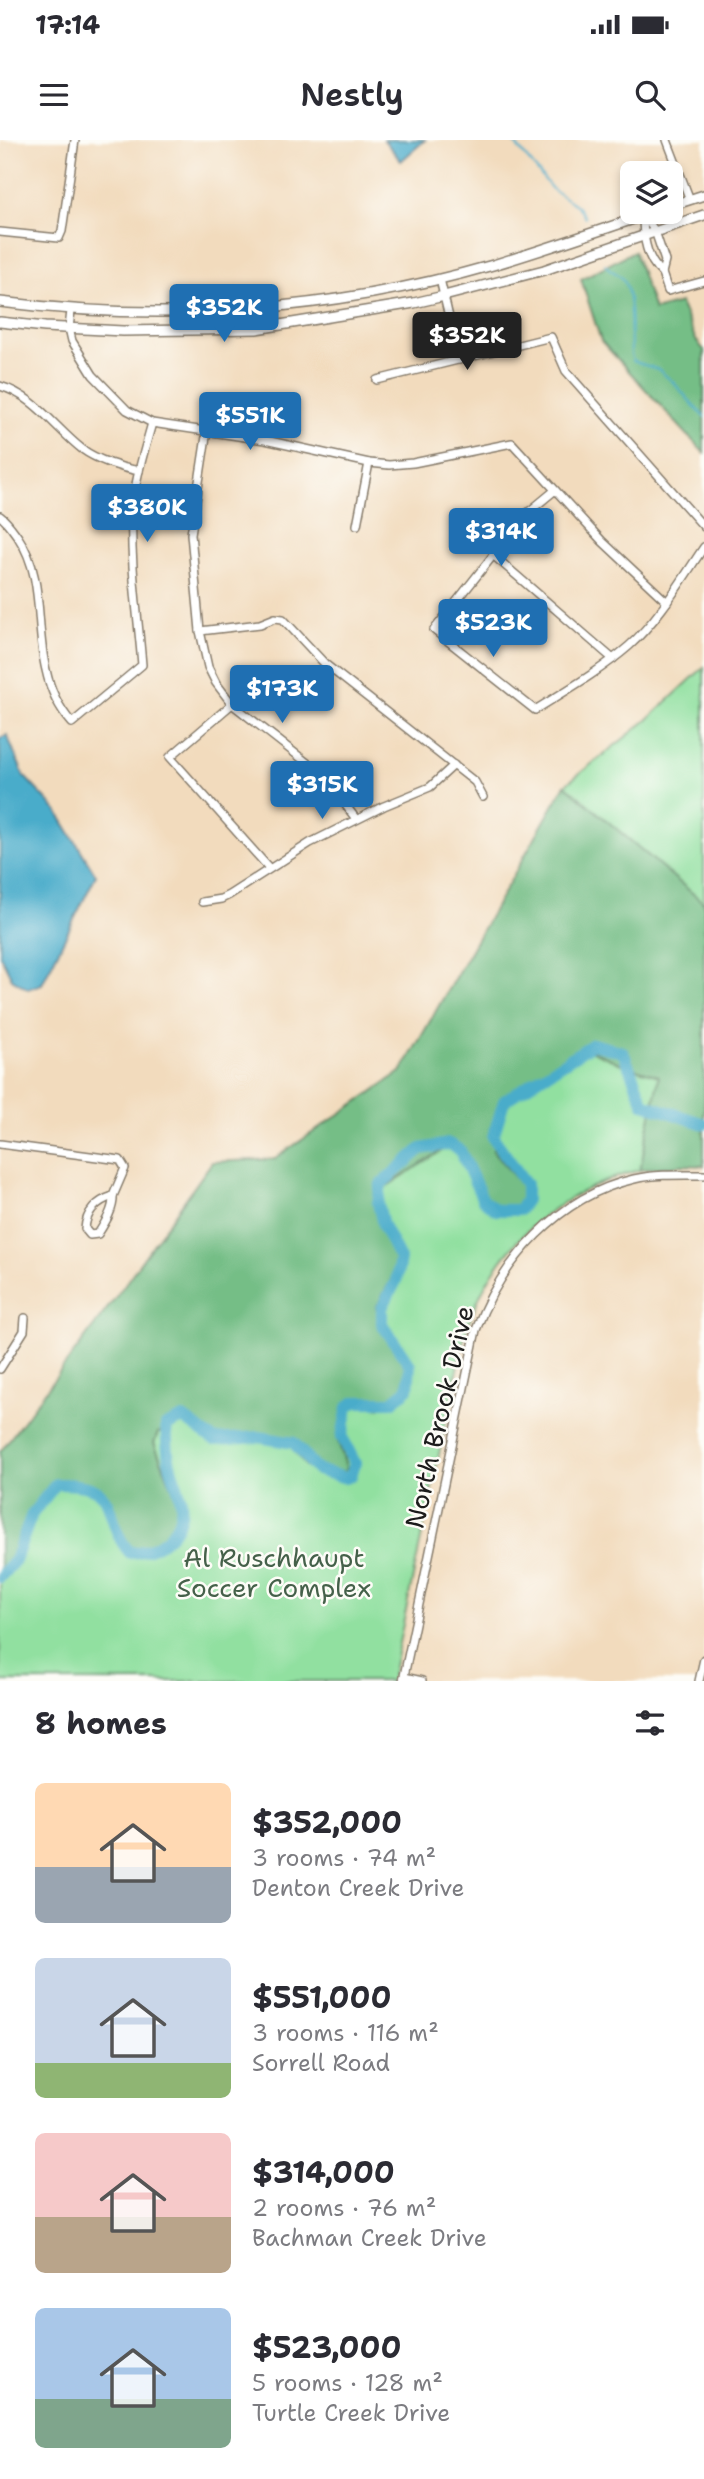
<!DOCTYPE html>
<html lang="en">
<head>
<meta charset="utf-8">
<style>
	body { margin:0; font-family:"Shantell Sans",sans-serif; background:#f2f2f3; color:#2b2b33; height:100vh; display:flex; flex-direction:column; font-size:26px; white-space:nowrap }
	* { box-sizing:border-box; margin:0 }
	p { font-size:23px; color:#7c7c81 }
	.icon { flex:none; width:38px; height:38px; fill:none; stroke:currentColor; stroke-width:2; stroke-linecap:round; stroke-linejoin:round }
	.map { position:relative; height:1541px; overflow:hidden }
	.sheet { display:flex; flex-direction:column; background:#fff; flex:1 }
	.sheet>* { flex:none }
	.fabs { position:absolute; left:620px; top:21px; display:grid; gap:14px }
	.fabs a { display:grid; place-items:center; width:63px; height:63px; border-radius:10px; background:#fff; box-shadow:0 4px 10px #0003; font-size:35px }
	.price { position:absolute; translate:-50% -60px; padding:0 16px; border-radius:7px; background:#1f6fb2; color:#fff; font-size:23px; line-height:46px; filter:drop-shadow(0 2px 4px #0008) }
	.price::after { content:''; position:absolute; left:50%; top:42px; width:21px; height:16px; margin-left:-10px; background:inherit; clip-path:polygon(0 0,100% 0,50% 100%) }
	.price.selected { background:#222; color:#fff }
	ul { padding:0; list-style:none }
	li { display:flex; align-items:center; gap:21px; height:175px; padding:0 35px }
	li span { display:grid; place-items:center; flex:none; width:196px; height:140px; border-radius:10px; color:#555 }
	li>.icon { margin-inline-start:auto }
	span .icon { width:84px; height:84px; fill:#fffc; stroke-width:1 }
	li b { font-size:30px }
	h2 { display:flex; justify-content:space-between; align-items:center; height:84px; padding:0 35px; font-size:30px }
	.status { display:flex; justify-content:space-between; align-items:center; height:49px; padding:0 35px; background:#fff; direction:ltr }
	.status svg { height:19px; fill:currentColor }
	header { display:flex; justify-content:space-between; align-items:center; height:91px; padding:0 35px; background:#fff; font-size:32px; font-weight:600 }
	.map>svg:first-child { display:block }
	.green { fill:#91e0a0; stroke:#567e5e; stroke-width:2 }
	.forest { fill:#74be86; stroke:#486d51; stroke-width:2 }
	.water { fill:#4aacca; stroke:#336473; stroke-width:2 }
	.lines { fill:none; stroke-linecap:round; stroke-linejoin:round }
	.stream { stroke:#4aacca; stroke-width:2 }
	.river { stroke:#4aacca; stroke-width:12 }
	.minor-casing { stroke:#877c6c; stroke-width:10 }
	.major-casing { stroke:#877c6c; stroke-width:12 }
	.minor { stroke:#fff; stroke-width:7 }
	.major { stroke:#fff; stroke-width:9 }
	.labels { text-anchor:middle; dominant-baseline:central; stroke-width:5; stroke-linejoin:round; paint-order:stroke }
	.street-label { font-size:26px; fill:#1c1c1c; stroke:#fdfcf7 }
	.park-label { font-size:26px; fill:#45614a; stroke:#fdfcf7 }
</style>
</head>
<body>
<div class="status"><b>17:14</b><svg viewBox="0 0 49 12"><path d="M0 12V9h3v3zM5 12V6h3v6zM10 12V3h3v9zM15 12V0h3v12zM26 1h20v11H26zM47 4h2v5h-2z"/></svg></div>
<header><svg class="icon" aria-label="menu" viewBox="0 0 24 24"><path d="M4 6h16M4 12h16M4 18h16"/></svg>Nestly<svg class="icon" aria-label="search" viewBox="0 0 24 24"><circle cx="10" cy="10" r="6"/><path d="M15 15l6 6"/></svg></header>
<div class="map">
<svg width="704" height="1541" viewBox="0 0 704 1541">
	<rect width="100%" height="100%" fill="#fdfcf7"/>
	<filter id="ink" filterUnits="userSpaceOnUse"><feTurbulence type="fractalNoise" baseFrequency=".0143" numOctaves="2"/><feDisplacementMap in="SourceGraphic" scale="14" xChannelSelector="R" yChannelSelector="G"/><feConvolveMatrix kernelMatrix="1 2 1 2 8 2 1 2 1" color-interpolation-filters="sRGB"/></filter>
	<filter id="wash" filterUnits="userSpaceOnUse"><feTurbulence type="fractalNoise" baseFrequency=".00686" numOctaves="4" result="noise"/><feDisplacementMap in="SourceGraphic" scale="28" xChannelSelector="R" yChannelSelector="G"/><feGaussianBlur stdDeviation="1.57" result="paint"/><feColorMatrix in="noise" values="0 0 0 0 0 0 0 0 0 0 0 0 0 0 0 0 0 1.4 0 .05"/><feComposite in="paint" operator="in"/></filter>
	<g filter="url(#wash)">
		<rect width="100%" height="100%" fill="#f2dbbd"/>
		<!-- green -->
		<g class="green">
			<path d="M704,527v237l-139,-119 81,-64z"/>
			<path d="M588,909l38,17 33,10 -19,94c-91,24 -155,84 -178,176l-71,335h-391v-108l10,-9 23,-57 27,-22 38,2 8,19 75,3 -27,-66 4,-10 29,-15 28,20 71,2 20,26 41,3 -9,-28 15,-35 12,-1 15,3 32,-34 -36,-66 26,-51 -18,-37 -6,-28 71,-46 12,8 22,50 41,-16 -31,-37 11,-41 12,-16 13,-12 22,-10z"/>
		</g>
		<!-- forest -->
		<g class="forest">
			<path d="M634,111l20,59 26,-7 16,37 8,10v103l-103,-112 -20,-62z"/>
			<path d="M565,645l139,118v263l-24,-1 -40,5 19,-94 -33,-10 -38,-17 -37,23 -22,10 -13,12 -12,16 -11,41 31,37 -2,13 -13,9 -26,-6 -22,-50 -12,-8 -71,46 6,28 19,37 -27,51 36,66 -16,31c-15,3 -28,-1 -43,2l-15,34 9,28 -16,9 -25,-12 -20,-26 -71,-2 -28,-19 -29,14 -4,10 27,66 -11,23 -33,23 -22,-24 -17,-44 -38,-2 -27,22 -23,58 -10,8v-121l115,-154 97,-136 62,-3 127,-87z"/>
		</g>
		<!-- water -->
		<g class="water">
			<path d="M384,0h41l-24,21z"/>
			<path d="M7,595l17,41 33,35 39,64 -54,109 -14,5 -16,-10 -12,-24v-217z"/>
		</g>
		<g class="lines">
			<!-- stream -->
			<g class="stream">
				<path d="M512,0l40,49 25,17 8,12"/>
				<path d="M605,124c5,8 12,8 17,14 11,12 8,59 9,76l2,7 26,9 14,12 31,35"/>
			</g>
			<!-- river -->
			<path class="river" d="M0,1437l15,-17 17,-46 24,-30c71,-1 42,31 74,69 30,-2 58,-24 50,-57 -3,-13 -9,-24 -11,-37 -2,-11 -2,-22 -3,-33l17,-8 31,22 45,-3 35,6 23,27 29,8 5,-2 4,-13 -13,-26 6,-30 7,-5h37l16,-13 2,-24 -28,-41v-16l14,-27 4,-22 -17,-34 -5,-22 3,-19 40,-35 28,-5 11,6 23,50 13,10h23l7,-10v-16l-33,-47 11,-36 89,-57 30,8 21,52 60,20"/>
		</g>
	</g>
	<g filter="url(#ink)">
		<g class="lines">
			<defs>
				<g id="minor">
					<path d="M667,0l23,60"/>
					<path d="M643,75l12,16 10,30 -3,12 6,18 36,-10"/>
					<path d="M643,76c0,20 3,44 19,57"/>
					<path d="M0,92l59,6 3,-7 13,-91"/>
					<path d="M440,139l19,81"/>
					<path d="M71,171l-2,17 3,13 21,34 34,35 25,13 113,17 104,23 20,2 24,-2 99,-20 90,98 65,61"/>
					<path d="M377,240l174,-43 15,34 138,156"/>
					<path d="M0,246c35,10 55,42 82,63 15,11 39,19 57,22"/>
					<path d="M207,290l-16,104 9,97 8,36 8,16 16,21 92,72 32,43"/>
					<path d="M554,351l-29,24 -91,115 101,80c32,-20 65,-39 94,-64 30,-27 52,-65 75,-99"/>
					<path d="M0,376c8,6 12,13 18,21 27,40 17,88 28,133 4,19 13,38 26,53l70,-58c-4,-50 -12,-101 -10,-152 2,-30 12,-61 20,-90"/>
					<path d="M357,385l12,-62"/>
					<path d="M493,415l120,104"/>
					<path d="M200,491l60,-7 15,-6 8,1 42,45 150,118 8,15"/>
					<path d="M232,564l-62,53 99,111"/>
					<path d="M202,762l19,-3 8,-4 81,-52 74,-37 46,-19 24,-22"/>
					<path d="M0,1004l120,16 5,8 -12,28"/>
					<path d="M113,1056c1,13 -8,27 -15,38l-8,1 -5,-6c1,-17 12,-28 28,-33z"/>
					<path d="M0,1229l24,-38 1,-13"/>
					<path d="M404,1537l18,4"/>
					<path d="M403,1541l73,-351c25,-69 83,-134 158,-151 22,-5 47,-4 70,-4"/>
					<path d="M699,1541l5,-22"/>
				</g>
				<g id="major">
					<path d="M670,66l34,-11"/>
					<path d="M0,162c168,21 330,10 493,-37 54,-16 108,-35 161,-53"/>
					<path d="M0,182l45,5 78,4 133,-2 158,-26 30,-7 100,-26 160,-55"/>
				</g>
			</defs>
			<!-- minor casing -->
			<use href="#minor" class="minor-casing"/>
			<!-- major casing -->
			<use href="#major" class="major-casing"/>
			<!-- minor -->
			<use href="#minor" class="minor"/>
			<!-- major -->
			<use href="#major" class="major"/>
		</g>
	</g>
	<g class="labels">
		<!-- street labels -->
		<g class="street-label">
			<text transform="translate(439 1277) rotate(-77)">North Brook Drive</text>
		</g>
		<!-- park labels -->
		<g class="park-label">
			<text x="274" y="1417">Al Ruschhaupt<tspan x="274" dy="30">Soccer Complex</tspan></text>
		</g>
	</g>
</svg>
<div class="fabs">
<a><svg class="icon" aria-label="layers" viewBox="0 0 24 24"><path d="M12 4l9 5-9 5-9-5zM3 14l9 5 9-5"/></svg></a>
</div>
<b class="price" style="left:224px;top:204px">$352K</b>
<b class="price selected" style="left:467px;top:232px">$352K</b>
<b class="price" style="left:250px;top:312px">$551K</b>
<b class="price" style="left:147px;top:404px">$380K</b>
<b class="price" style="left:501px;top:428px">$314K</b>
<b class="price" style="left:493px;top:519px">$523K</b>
<b class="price" style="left:282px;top:585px">$173K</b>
<b class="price" style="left:322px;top:681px">$315K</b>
</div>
<section class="sheet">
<h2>8 homes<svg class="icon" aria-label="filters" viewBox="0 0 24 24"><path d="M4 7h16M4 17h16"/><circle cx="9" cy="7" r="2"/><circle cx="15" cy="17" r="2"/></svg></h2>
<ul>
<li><span style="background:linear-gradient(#ffd9b3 60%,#9aa5b1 0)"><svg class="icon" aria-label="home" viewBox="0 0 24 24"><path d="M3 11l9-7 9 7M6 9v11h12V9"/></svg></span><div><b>$352,000</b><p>3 rooms · 74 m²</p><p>Denton Creek Drive</p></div></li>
<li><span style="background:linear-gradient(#c9d6e8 75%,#8fb573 0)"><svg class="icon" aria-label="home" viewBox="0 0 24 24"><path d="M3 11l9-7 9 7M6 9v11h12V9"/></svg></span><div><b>$551,000</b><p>3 rooms · 116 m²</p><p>Sorrell Road</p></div></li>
<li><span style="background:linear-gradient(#f6c9c9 60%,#b9a48a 0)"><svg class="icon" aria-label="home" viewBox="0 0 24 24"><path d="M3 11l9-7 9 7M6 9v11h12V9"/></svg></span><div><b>$314,000</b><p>2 rooms · 76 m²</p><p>Bachman Creek Drive</p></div></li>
<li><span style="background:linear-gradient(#a9c7e8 65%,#7fa58c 0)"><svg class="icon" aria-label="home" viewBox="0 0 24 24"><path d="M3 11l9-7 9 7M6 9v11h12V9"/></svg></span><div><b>$523,000</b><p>5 rooms · 128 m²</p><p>Turtle Creek Drive</p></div></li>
</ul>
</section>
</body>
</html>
